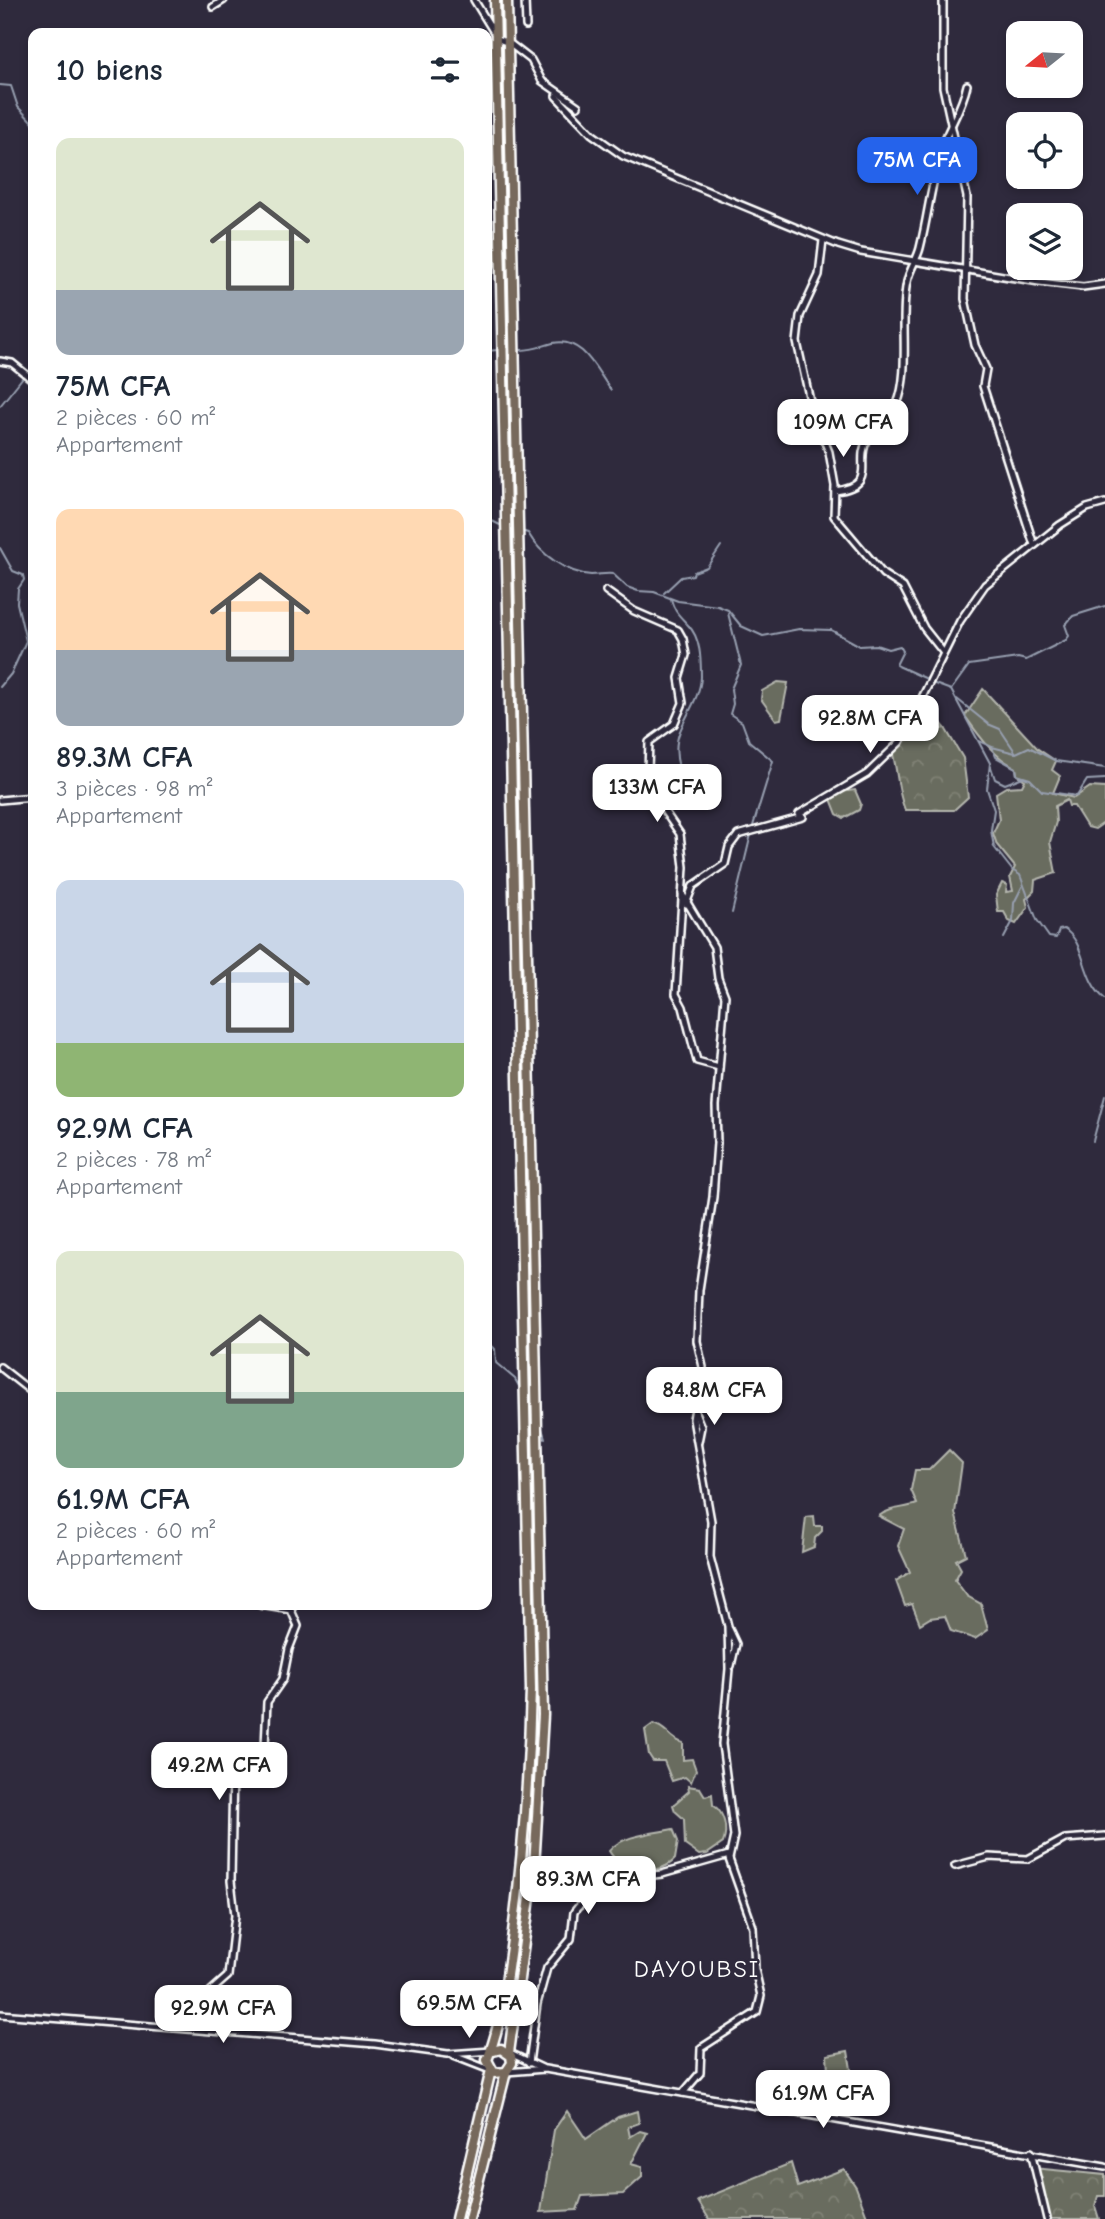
<!DOCTYPE html>
<html lang="fr">
<head>
<meta charset="utf-8">
<style>
	body { margin:0; font-family:"Comic Neue",sans-serif; background:#f2f2f3; color:#1f2937; height:100vh; display:flex; flex-direction:column; font-size:26px; white-space:nowrap }
	* { box-sizing:border-box; margin:0 }
	p { font-size:23px; color:#747a83 }
	.icon { flex:none; width:38px; height:38px; fill:none; stroke:currentColor; stroke-width:2; stroke-linecap:round; stroke-linejoin:round }
	.map { position:relative; flex:1; overflow:hidden }
	.panel { position:absolute; left:28px; top:28px; width:464px; height:1582px; display:flex; flex-direction:column; background:#fff; border-radius:14px; box-shadow:0 4px 10px #0003 }
	.panel>* { flex:none }
	.needle { width:46px; rotate:252deg }
	.controls { position:absolute; left:1006px; top:21px; display:grid; gap:14px }
	.controls a { display:grid; place-items:center; width:77px; height:77px; border-radius:14px; background:#fff; box-shadow:0 4px 10px #0003; font-size:35px }
	.price { position:absolute; translate:-50% -60px; padding:0 16px; border-radius:14px; background:#fff; color:#222; font-size:23px; line-height:46px; filter:drop-shadow(0 2px 4px #0008) }
	.price::after { content:''; position:absolute; left:50%; top:42px; width:21px; height:16px; margin-left:-10px; background:inherit; clip-path:polygon(0 0,100% 0,50% 100%) }
	.price.selected { background:#2563eb; color:#fff }
	ul { padding:0; list-style:none }
	li { display:grid; align-content:center; gap:14px; height:371px; padding:0 28px }
	li span { display:grid; place-items:center; height:217px; border-radius:14px; color:#555 }
	li>.icon { margin-inline-start:auto }
	span .icon { width:126px; height:126px; fill:#fffc; stroke-width:1 }
	li b { font-size:30px }
	h2 { display:flex; justify-content:space-between; align-items:center; height:84px; padding:0 28px; font-size:30px }
	.map>svg:first-child { display:block }
	.green { fill:#696c5e; stroke:#b4b6ae; stroke-width:2 }
	.forest { fill:url(#forest-crowns); stroke:#b4b6ae; stroke-width:2 }
	.lines { fill:none; stroke-linecap:round; stroke-linejoin:round }
	.stream { stroke:#979fb0; stroke-width:2 }
	.minor-casing { stroke:#fff; stroke-width:10 }
	.highway-casing { stroke:#fff; stroke-width:13 }
	.minor { stroke:#2f2a3d; stroke-width:5 }
	.highway { stroke:#77695c; stroke-width:8 }
	.labels { text-anchor:middle; dominant-baseline:central; stroke-width:5; stroke-linejoin:round; paint-order:stroke }
	.quarter-label { font-size:24px; letter-spacing:2px; fill:#fff; stroke:#2f2a3d }
</style>
</head>
<body>
<div class="map">
<svg width="1105" height="2219" viewBox="0 0 1105 2219">
	<defs>
		<pattern id="forest-crowns" width="20" height="18" patternUnits="userSpaceOnUse" patternTransform="scale(1.75)"><rect width="20" height="18" fill="#696c5e"/><path d="M2 6a3 3 0 1 1 6 0M12 15a3 3 0 1 1 6 0" fill="none" stroke="#808276"/></pattern>
	</defs>
	<rect width="100%" height="100%" fill="#2f2a3d"/>
	<filter id="ink" filterUnits="userSpaceOnUse"><feTurbulence type="fractalNoise" baseFrequency=".0143" numOctaves="2"/><feDisplacementMap in="SourceGraphic" scale="14" xChannelSelector="R" yChannelSelector="G"/><feConvolveMatrix kernelMatrix="1 2 1 2 8 2 1 2 1" color-interpolation-filters="sRGB"/></filter>
	<g filter="url(#ink)">
		<!-- green -->
		<g class="green">
			<path d="M778,682l10,1 -7,36 -5,1 -15,-21 1,-8z"/>
			<path d="M983,689l55,60 18,12 -4,9 8,6 -7,17 21,5 16,-11 15,1v34l-10,7 -8,-2 -13,-21h-5l-2,-6 -12,6 1,16 -6,20 6,31 -21,7 -1,11 -8,8 2,8 -12,17 -7,-3 -5,-9h-6l-2,-17 6,-12 5,2 -1,7 7,-1 -3,-14 5,-10 -18,-22 -4,-12 6,-13 -3,-27 10,-6 16,-1 3,-6 -8,-5 -1,-7c-23,-12 -36,-31 -51,-52z"/>
			<path d="M923,699l22,29 -36,11 -3,-12z"/>
			<path d="M855,790l6,14 -2,6 -15,8 -7,-4 -6,-15 2,-6z"/>
			<path d="M949,1450l13,13 -7,50 11,42 -10,5 5,9 -6,11 12,16 14,8 7,26 -13,9 -24,-8 -6,-15 -15,2 -10,6 -8,-20 -7,2 -9,-25 14,-9 -12,-26 6,-17 -25,-13c12,-9 24,-7 38,-12l-6,-14 4,-20h14z"/>
			<path d="M814,1516l1,10h7v5l-7,7 -1,9 -12,5 4,-35z"/>
			<path d="M653,1724c14,3 17,16 30,19v17l9,-1 4,11 -5,12 -6,-5 -13,4 -8,-20h-11l-4,-6 -4,-25z"/>
			<path d="M688,1786l12,2 5,8 7,-2 1,11c12,8 15,25 10,38l-16,11 -8,1 -14,-10 -1,-26 -9,-8 -2,-6 16,-14z"/>
			<path d="M673,1829l5,12 -3,18c-15,18 -54,13 -66,-8 12,-16 46,-18 64,-22z"/>
			<path d="M848,2051l3,18 -8,5 -15,-4 -1,-15z"/>
			<path d="M567,2111l19,28 32,-22 19,-6 2,12 -11,4 2,10 10,-6 7,2 -16,31 11,3v10l-19,17 -41,2 -5,14 -36,2 13,-82z"/>
		</g>
		<!-- forest -->
		<g class="forest">
			<path d="M945,728l18,30 5,39 -14,13h-49c-8,-20 -7,-38 -13,-59l8,-9z"/>
			<path d="M791,2163l7,24 46,-18 12,18 12,32h-159l-11,-18z"/>
			<path d="M1033,2168l72,7v21h-7l-3,10 4,13h-52z"/>
		</g>
		<g class="lines">
			<!-- stream -->
			<g class="stream">
				<path d="M0,85l11,1 7,21 15,16"/>
				<path d="M521,350c14,0 20,-4 32,-7 30,-7 44,29 58,47"/>
				<path d="M486,351l12,-1"/>
				<path d="M27,373l6,-6"/>
				<path d="M0,406l23,-29"/>
				<path d="M486,518l16,8"/>
				<path d="M521,531l7,2c12,21 38,40 63,42 8,0 14,-2 22,-1l14,13 11,4 16,1 24,9 40,5 10,4 13,16 22,10 36,-7 32,1 29,16 16,-1 12,4 12,-3 3,5 -7,14 31,14"/>
				<path d="M0,548l13,23 10,4 1,5 -6,9 -1,14 9,38 -15,33 -11,13"/>
				<path d="M664,593l17,-16 12,-2 1,-3 13,-5 14,-21"/>
				<path d="M671,599c3,13 9,17 17,26 13,13 13,35 13,52 -1,20 -14,36 -21,54 -5,12 -4,26 -1,37 2,10 -6,20 -1,37"/>
				<path d="M728,613l13,52 -10,24 2,15 -3,10 12,8 7,19 24,20 -20,65 -21,87"/>
				<path d="M932,683l19,7 39,73 -3,26 7,21 -3,20 3,17 18,23 8,5 17,45 12,17 7,1 3,-8 5,-1c23,14 16,49 41,70"/>
				<path d="M951,690l18,-25 49,-7 8,2 40,-20 3,-4 -4,-11 8,-9 32,-10"/>
				<path d="M957,699l31,25 12,5 16,24 13,-6 27,14 49,7"/>
				<path d="M979,741l13,6 4,10 20,11 1,7 13,4 12,12 35,5 10,-16 18,-1"/>
				<path d="M992,747l23,6"/>
				<path d="M990,764l5,15 10,5 18,-7"/>
				<path d="M1004,938l9,-17 1,-18 8,-16"/>
				<path d="M1093,1141l12,-45"/>
				<path d="M486,1340l9,9 1,14 19,16 6,11"/>
				<path d="M541,1425l4,13"/>
			</g>
			<defs>
				<g id="minor">
					<path d="M474,0l24,39 11,4 22,17 11,21 36,25"/>
					<path d="M525,0l1,26"/>
					<path d="M943,0v87l24,110 -2,102 10,46 11,24 -3,17 51,159"/>
					<path d="M213,7l11,-7"/>
					<path d="M556,96l36,38 31,22 215,89 23,7 178,30 44,5 22,-3"/>
					<path d="M823,240l-4,35 -19,41 -3,26 15,68 17,42 6,34 -1,30 49,58 20,13 21,41 19,24"/>
					<path d="M0,361l12,2 21,17"/>
					<path d="M835,491c44,-5 19,-30 32,-50 9,-12 24,-23 30,-37 14,-32 2,-88 10,-122 2,-12 10,-22 13,-34 9,-36 12,-74 25,-109 8,-19 18,-34 22,-54"/>
					<path d="M606,591l28,20 44,19 5,9 3,16 -7,23 4,25 -9,21 -25,18 -1,28 17,42 15,22 4,33 -8,127 7,13 14,54 22,6"/>
					<path d="M0,800l33,-3"/>
					<path d="M799,814l68,-40 33,-32 60,-121 25,-36 75,-60 27,-17 18,-5"/>
					<path d="M682,894l32,53 4,31 7,18 -9,110 1,37 -4,54 -14,93 -2,51 6,26 -10,52 18,102 -1,36 18,69 1,43 -7,75 12,92 -5,23 24,68 2,42 6,27 -4,16 -56,36 -1,25 -17,20"/>
					<path d="M686,904l7,-18 32,-22 4,-17 9,-12 65,-18"/>
					<path d="M0,1367l33,26"/>
					<path d="M695,1412l6,15 -3,15"/>
					<path d="M729,1629l7,15 -5,22"/>
					<path d="M955,1866l34,-9 39,2 37,-20 40,-3"/>
					<path d="M0,2014l375,30 73,10 44,-3"/>
					<path d="M174,2028l22,-16 15,-21 17,-15 7,-61 -4,-34 2,-113 7,-12 25,-10 2,-44 16,-23 6,-30 9,-23 -7,-16 -31,-5"/>
					<path d="M510,2053l32,15"/>
					<path d="M454,2056l36,14"/>
					<path d="M529,2063l8,-59 10,-36 24,-29 3,-27 4,-5 36,-27 48,-6 67,-19"/>
					<path d="M506,2072l39,-3 560,98"/>
					<path d="M1031,2152l16,67"/>
				</g>
				<g id="highway">
					<path d="M507,0l36,1715 -9,153 -25,185"/>
					<path d="M493,2051l8,-2 10,7 1,7 -6,9 -12,1 -7,-13c15,-37 19,-79 25,-120 11,-84 17,-167 19,-251l-36,-1689"/>
					<path d="M456,2219l35,-149"/>
					<path d="M469,2219l37,-147"/>
				</g>
			</defs>
			<!-- minor casing -->
			<use href="#minor" class="minor-casing"/>
			<!-- highway casing -->
			<use href="#highway" class="highway-casing"/>
			<!-- minor -->
			<use href="#minor" class="minor"/>
			<!-- highway -->
			<use href="#highway" class="highway"/>
		</g>
	</g>
	<g class="labels">
		<!-- quarter labels -->
		<g class="quarter-label">
			<text x="697" y="1969">DAYOUBSI</text>
		</g>
	</g>
</svg>
<div class="controls">
<a><svg class="needle" viewBox="-14 -14 28 28"><path d="M0-13l5 13h-10z" fill="#e53935"/><path d="M0 13l5-13h-10z" fill="#747a83"/></svg></a>
<a><svg class="icon" aria-label="locate" viewBox="0 0 24 24"><circle cx="12" cy="12" r="6"/><path d="M12 2v4M12 18v4M2 12h4M18 12h4"/></svg></a>
<a><svg class="icon" aria-label="layers" viewBox="0 0 24 24"><path d="M12 4l9 5-9 5-9-5zM3 14l9 5 9-5"/></svg></a>
</div>
<b class="price selected" style="left:917px;top:197px">75M CFA</b>
<b class="price" style="left:843px;top:459px">109M CFA</b>
<b class="price" style="left:870px;top:755px">92.8M CFA</b>
<b class="price" style="left:657px;top:824px">133M CFA</b>
<b class="price" style="left:714px;top:1427px">84.8M CFA</b>
<b class="price" style="left:219px;top:1802px">49.2M CFA</b>
<b class="price" style="left:588px;top:1916px">89.3M CFA</b>
<b class="price" style="left:469px;top:2040px">69.5M CFA</b>
<b class="price" style="left:223px;top:2045px">92.9M CFA</b>
<b class="price" style="left:823px;top:2130px">61.9M CFA</b>
<section class="panel">
<h2>10 biens<svg class="icon" aria-label="filters" viewBox="0 0 24 24"><path d="M4 7h16M4 17h16"/><circle cx="9" cy="7" r="2"/><circle cx="15" cy="17" r="2"/></svg></h2>
<ul>
<li><span style="background:linear-gradient(#dfe7d0 70%,#9aa5b1 0)"><svg class="icon" aria-label="home" viewBox="0 0 24 24"><path d="M3 11l9-7 9 7M6 9v11h12V9"/></svg></span><div><b>75M CFA</b><p>2 pièces · 60 m²</p><p>Appartement</p></div></li>
<li><span style="background:linear-gradient(#ffd9b3 65%,#9aa5b1 0)"><svg class="icon" aria-label="home" viewBox="0 0 24 24"><path d="M3 11l9-7 9 7M6 9v11h12V9"/></svg></span><div><b>89.3M CFA</b><p>3 pièces · 98 m²</p><p>Appartement</p></div></li>
<li><span style="background:linear-gradient(#c9d6e8 75%,#8fb573 0)"><svg class="icon" aria-label="home" viewBox="0 0 24 24"><path d="M3 11l9-7 9 7M6 9v11h12V9"/></svg></span><div><b>92.9M CFA</b><p>2 pièces · 78 m²</p><p>Appartement</p></div></li>
<li><span style="background:linear-gradient(#dfe7d0 65%,#7fa58c 0)"><svg class="icon" aria-label="home" viewBox="0 0 24 24"><path d="M3 11l9-7 9 7M6 9v11h12V9"/></svg></span><div><b>61.9M CFA</b><p>2 pièces · 60 m²</p><p>Appartement</p></div></li>
</ul>
</section>
</div>
</body>
</html>
